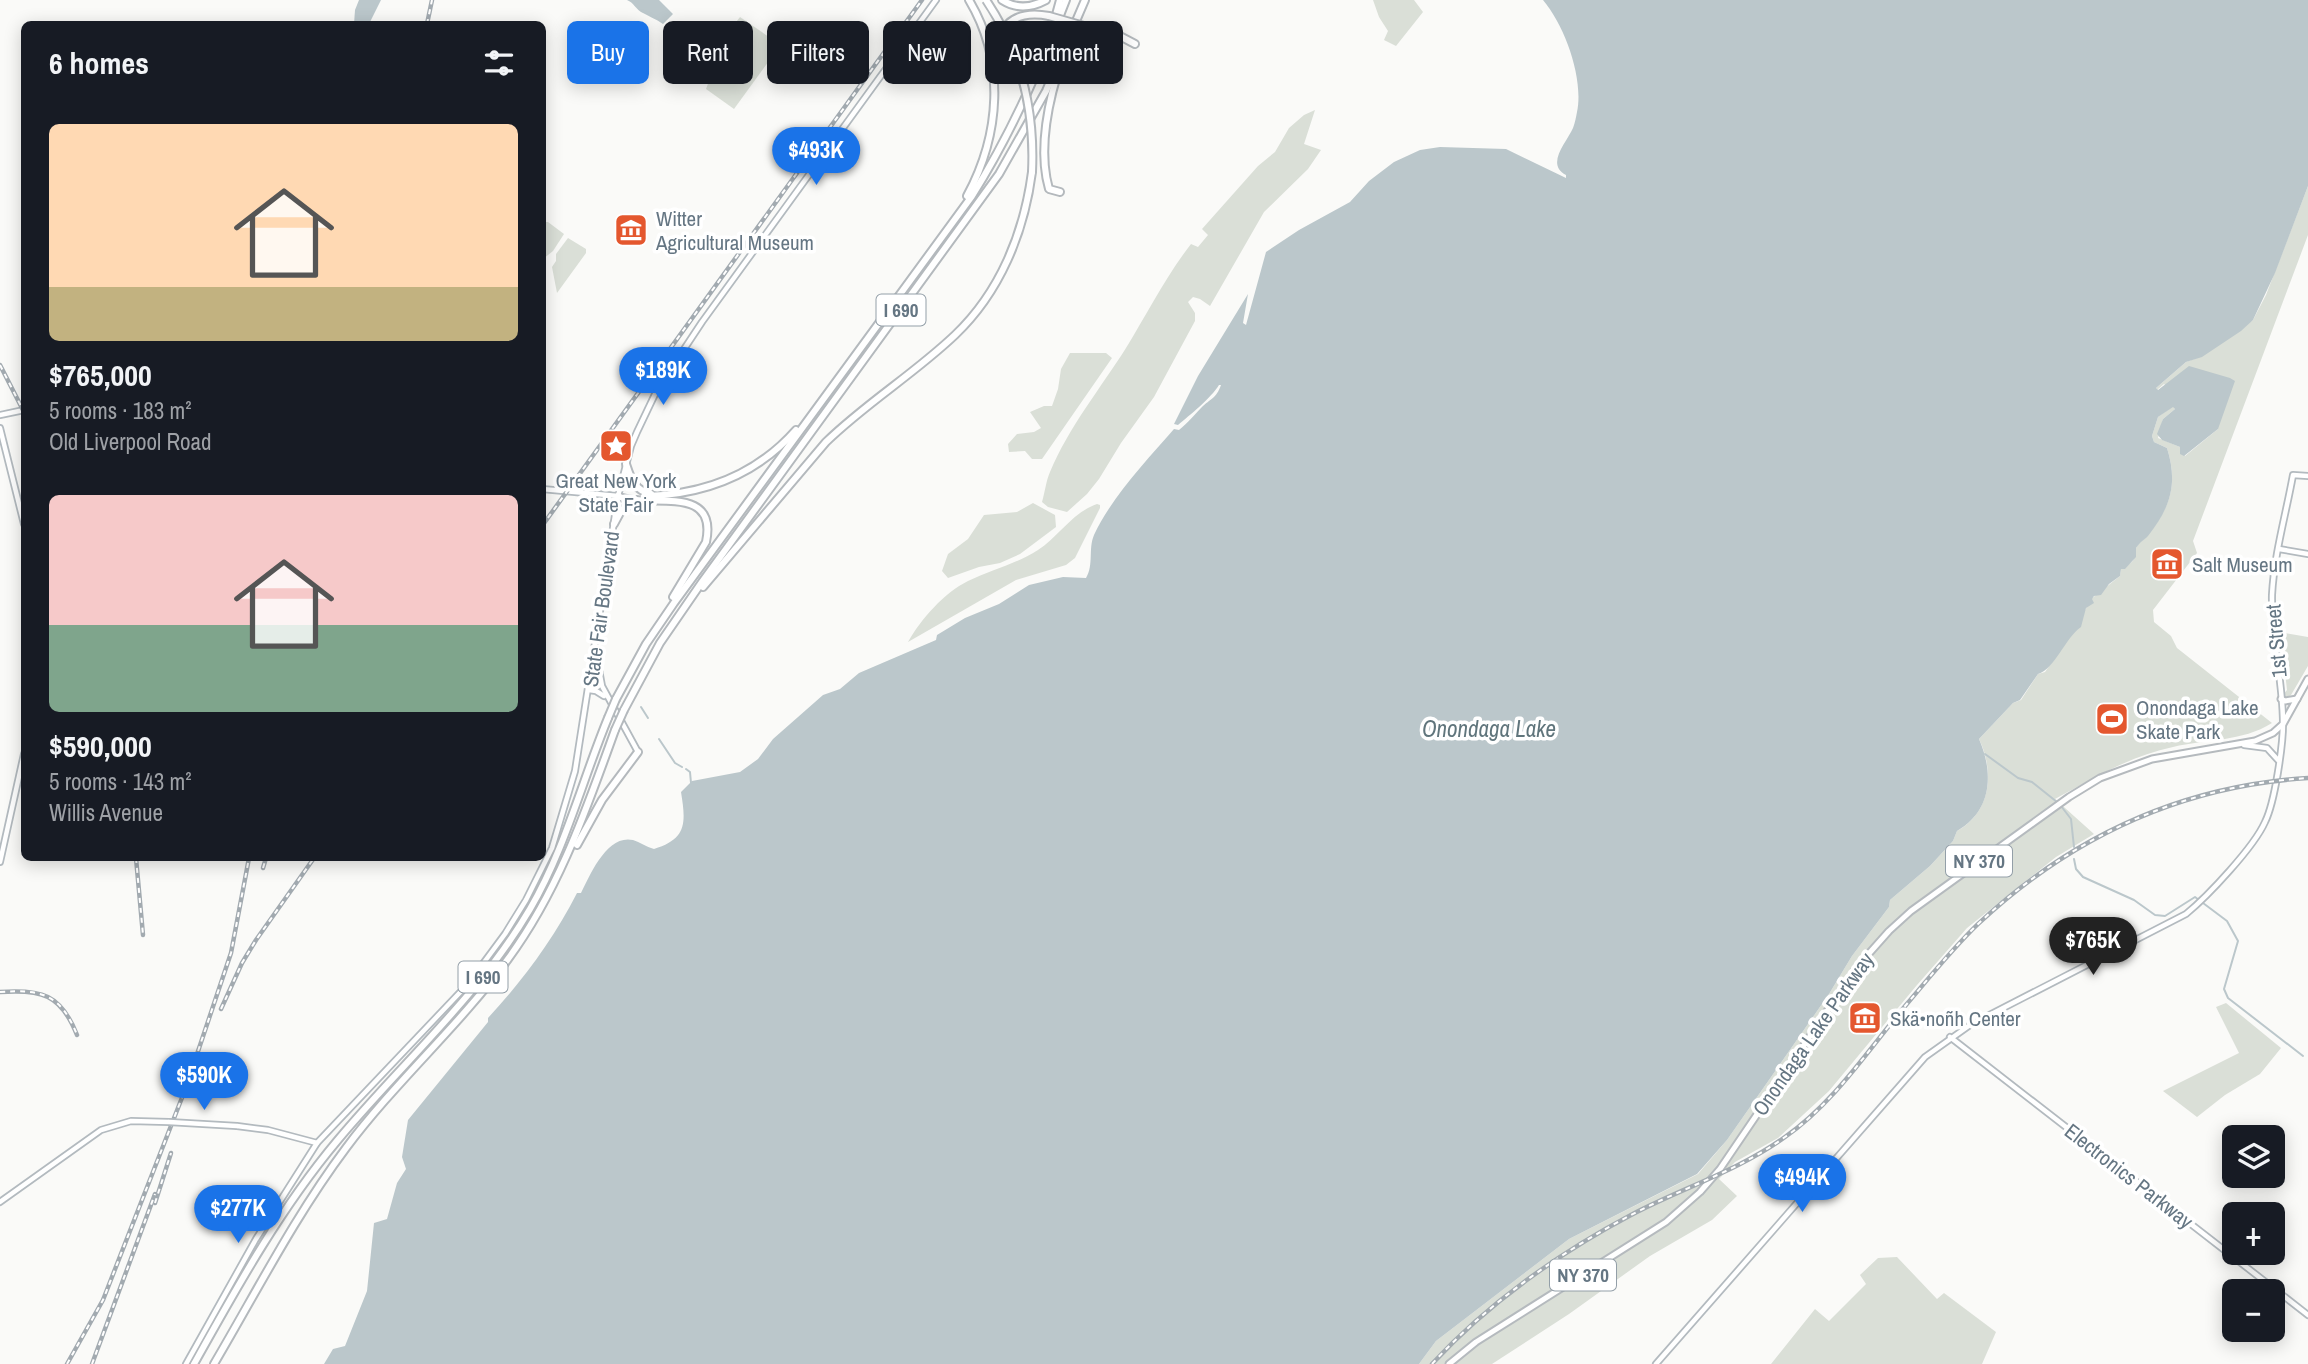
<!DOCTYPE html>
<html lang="en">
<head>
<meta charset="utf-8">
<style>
	body { margin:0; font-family:"Archivo Narrow",sans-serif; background:#242831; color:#f1f3f6; height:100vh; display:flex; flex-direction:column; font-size:26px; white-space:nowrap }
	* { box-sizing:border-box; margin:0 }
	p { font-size:23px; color:#9ea1a6 }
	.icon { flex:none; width:38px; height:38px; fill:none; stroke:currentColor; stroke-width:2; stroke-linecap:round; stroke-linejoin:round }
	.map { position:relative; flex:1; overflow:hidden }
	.details { position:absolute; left:21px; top:21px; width:525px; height:840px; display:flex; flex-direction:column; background:#171b24; border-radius:10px; box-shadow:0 4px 18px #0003 }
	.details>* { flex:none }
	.top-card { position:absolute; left:567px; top:21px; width:665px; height:63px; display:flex; gap:14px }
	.tools { position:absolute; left:2222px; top:1125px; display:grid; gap:14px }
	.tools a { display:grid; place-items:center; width:63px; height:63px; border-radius:10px; background:#171b24; box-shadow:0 4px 18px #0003; font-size:35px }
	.price { position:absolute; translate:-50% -60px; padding:0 16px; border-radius:24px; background:#1a73e8; color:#fff; font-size:23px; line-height:46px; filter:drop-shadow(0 2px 4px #0008) }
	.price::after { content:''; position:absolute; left:50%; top:42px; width:21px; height:16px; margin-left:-10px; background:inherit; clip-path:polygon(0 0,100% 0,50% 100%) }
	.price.current { background:#222; color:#fff }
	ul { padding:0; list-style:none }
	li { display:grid; align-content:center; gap:14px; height:371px; padding:0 28px }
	li span { display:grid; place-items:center; height:217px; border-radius:10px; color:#555 }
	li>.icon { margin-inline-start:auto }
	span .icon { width:126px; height:126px; fill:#fffc; stroke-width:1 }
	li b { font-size:30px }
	h2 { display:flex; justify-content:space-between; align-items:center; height:84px; padding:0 28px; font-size:30px }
	.tag { padding:0 24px; border-radius:10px; background:#171b24; box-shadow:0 4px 18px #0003; font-size:24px; line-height:63px }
	.tag.current { background:#1a73e8; color:#fff }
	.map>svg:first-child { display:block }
	.green { fill:#dadfd7 }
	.water { fill:#bbc7cb }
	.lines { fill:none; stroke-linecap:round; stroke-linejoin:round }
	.stream { stroke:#bbc7cb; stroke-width:2 }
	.secondary-casing { stroke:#b3babf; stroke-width:8 }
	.primary-casing { stroke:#b5babe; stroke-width:9 }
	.highway-casing { stroke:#b4b9bd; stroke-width:10 }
	.secondary { stroke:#fff; stroke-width:4.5 }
	.primary { stroke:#fff; stroke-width:5 }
	.highway { stroke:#fff; stroke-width:6 }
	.rail-casing { stroke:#a2aab0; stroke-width:4.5 }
	.rail { stroke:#fff; stroke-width:2; stroke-dasharray:5; stroke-linecap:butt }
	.secondary-bridge-casing { stroke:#b3babf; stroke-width:8; stroke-linecap:butt }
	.highway-bridge-casing { stroke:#b4b9bd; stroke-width:10; stroke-linecap:butt }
	.secondary-bridge { stroke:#fff; stroke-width:4.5 }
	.highway-bridge { stroke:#fff; stroke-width:6 }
	.labels { text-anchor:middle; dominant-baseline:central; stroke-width:7; stroke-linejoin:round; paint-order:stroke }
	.shield { fill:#fff; stroke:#939fa8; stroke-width:2 }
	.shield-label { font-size:19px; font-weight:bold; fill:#657683 }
	.poi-label { font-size:21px; fill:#657683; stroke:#fff; text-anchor:start }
	.street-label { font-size:21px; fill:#657683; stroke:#fff }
	.water-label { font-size:23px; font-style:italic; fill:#60757c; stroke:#fff }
</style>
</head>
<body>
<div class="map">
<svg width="2308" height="1364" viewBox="0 0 2308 1364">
	<rect width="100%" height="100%" fill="#fafaf8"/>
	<!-- green -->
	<g class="green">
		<path d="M1373,0h41l9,12 -27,34 -12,-6 4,-9 -9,-14z"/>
		<path d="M740,17l39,27v3l-45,62 -28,-20 20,-54z"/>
		<path d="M1315,110l-11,34 17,6 -13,19 -44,43 -54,94 -10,-7 -7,-2 -5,5 7,11v8l-41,76 -33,46 -22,36 -12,15 -20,18 -19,-5 -6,-5c3,-10 4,-21 8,-30 19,-45 50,-83 76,-124 21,-34 40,-72 65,-104l7,3 10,-12 -6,-6 56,-63 17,-14 14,-24 15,-13z"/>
		<path d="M2308,186v49l-115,306 4,12 -44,57 1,12 17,14 6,12 95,75c-30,19 -66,16 -99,24 -43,9 -79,31 -118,52l39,35 -38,23 -89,71 -50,57 -88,106 -51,47 -43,24 -16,17 18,17 -25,24 -62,36 -81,58 -77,50h-73l17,-23 133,-102 129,-65 29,-34 102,-146 23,-38 37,-49 1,-7 40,-34 23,-25 4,-10c34,-19 38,-59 22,-92l34,-36 8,-3 17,-26 7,-2 28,-40 18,-33 29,-23 1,-8c11,-4 15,-8 15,-20 3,-6 8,-8 11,-12 24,-29 31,-53 20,-88l-13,-6 -2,-6 6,-19 15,-11 2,3 -12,10 -5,19 22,9 5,9 33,-27 -54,-45 -7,6 -1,-2 30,-26 16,-6 51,-36 13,-25z"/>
		<path d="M544,222h4l16,12 -11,17 -10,8v-34z"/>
		<path d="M568,238l18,11v4l-29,40 -5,-26 4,-6v-7z"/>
		<path d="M1070,353h36l6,5 -70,101h-10l-7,-8 -16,1 -1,-8 9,-10 17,-2 7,-4 -11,-16 14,-6h8l6,-17 3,-20z"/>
		<path d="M1033,503l22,12 1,12 -36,27 -20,9 -21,4 -31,11 -6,-7 6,-17 20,-15 16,-24 33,-3z"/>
		<path d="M1097,504l3,1v3l-25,50 -9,7 -50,15 -108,62c13,-23 36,-49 60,-61 23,-11 48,-17 70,-31 20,-13 35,-38 59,-46z"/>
		<path d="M2278,628h5l2,5 23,4v29l-17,29 -6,4 -2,-4 4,-5 -6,-54 -3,-2z"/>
		<path d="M2226,1003l55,45 -21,26 -35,21 -28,22 -34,-26 76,-38 -23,-46z"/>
		<path d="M1897,1257l40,42 7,-6 52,39 -14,32h-211l44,-55 14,12 37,-37 -6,-9 18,-17z"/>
	</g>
	<!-- water -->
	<g class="water">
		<path d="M359,0h22l-12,24h-15l1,-14z"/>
		<path d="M627,0h32l14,14 -10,10c-7,-5 -15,-8 -22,-12 -6,-4 -7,-9 -14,-12z"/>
		<path d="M1543,0h765v186l-33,87 -22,47 -12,11 -39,26 -16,5 -30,26 2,2 31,-24 41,12 5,3 -17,48 -34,27 -4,-2v-7l-18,-7 -5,-6 6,-15 12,-10 -2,-2 -15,10 -6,19 2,6 13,6c11,35 4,59 -19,88 -4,4 -8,6 -12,12v9l-11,12h-4l-1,7 -11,8 -8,11 -7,1 -2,3 2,4 -8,5 -5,19c-16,11 -26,42 -43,47l-18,26 -7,3 -34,36c15,34 13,72 -22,92l-4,10 -23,25 -40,34 -1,7 -37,49 -23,38 -102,146 -30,34 -128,65 -133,102 -17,23h-1095l9,-15 12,-3 22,-55 7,-68 13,-4 10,-36 9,-14 -4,-12 6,-37 80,-98v-4c35,-38 65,-78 89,-125h4c9,-18 26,-59 52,-53 7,2 13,7 21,9 33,-10 32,-26 27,-57l11,-11 48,-9 18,-13 15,-20 50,-44 17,-6 19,-16 77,-33 1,-5 28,-17 34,-14 30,-19 34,-8 23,1c8,-13 2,-29 8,-43 17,-37 53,-75 80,-106l5,1c9,-7 15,-15 22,-22 10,-10 15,-9 20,-23h-2c-8,13 -29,30 -41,40l-4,-1 24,-48 50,-82 -5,29 3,2 20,-73 33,-22 51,-28 19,-21 25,-19 26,-12 20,-3 66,2 60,29v-3c-21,-11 1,-33 7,-47 2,-5 3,-11 4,-16 7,-33 -12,-86 -34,-112z"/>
	</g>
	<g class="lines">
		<!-- stream -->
		<g class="stream">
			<path d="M641,707l7,11"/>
			<path d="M659,739l16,24 7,4"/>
			<path d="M1985,754l33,24 14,4 25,20"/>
			<path d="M686,769l4,3 1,11"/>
			<path d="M2061,806l10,13 3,28"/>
			<path d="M2074,859l2,10 7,8 51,23 21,15 10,1 30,-19 32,24 11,20 -14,48 4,9 75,58"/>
		</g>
		<defs>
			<g id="secondary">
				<path d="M0,415l24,-5"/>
				<path d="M0,428l24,96"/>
				<path d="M542,489l76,7"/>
				<path d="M2279,549l29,5"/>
				<path d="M596,654l6,32 36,66"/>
				<path d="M589,690l7,1 8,5"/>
				<path d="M2244,745l23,3 11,12"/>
				<path d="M0,862l24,-108"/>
				<path d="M1950,1037l358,278"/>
				<path d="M237,1126l31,4 49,13"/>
				<path d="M0,1202l101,-72 30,-9 38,1"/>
				<path d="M186,1364l70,-125 61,-96 151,-159 37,-50 21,-34 26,-52 23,-77 43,-275 13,-50 6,-14 20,-42 45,-68 234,-322"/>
				<path d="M1656,1364l269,-307 45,-32 216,-111c22,-18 68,-67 79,-92 10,-20 18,-77 18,-99 0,-43 -12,-85 -11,-128 2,-40 14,-81 21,-120l15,1"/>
			</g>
			<g id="primary">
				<path d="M2281,699l4,2 12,-2"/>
				<path d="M1449,1364l27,-22 190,-120 34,-30 20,-23 137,-202 32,-36 22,-20 158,-114 31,-19 52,-19 103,-18 18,-8 10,-9 25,-45"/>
			</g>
			<g id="highway">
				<path d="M1002,0c14,9 29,8 44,0"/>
				<path d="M1054,22l6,-22"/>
				<path d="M1091,28l25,6 19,10"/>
				<path d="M996,65c-2,-37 16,-56 53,-49"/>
				<path d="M1057,75c-10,34 -18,79 -8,114l11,3"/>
				<path d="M967,196c33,-61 39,-134 2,-196"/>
				<path d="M626,464c5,15 8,26 25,30"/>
				<path d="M618,496c25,14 101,-15 88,46l-33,55"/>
				<path d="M648,496c57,-2 109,-22 148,-66"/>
				<path d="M614,524l7,-13 15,-11"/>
				<path d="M703,587l123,-145c40,-39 88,-68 129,-107 45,-43 69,-102 77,-163"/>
				<path d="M616,699l30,-55 28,-41 298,-407c39,-62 68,-127 94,-196"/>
				<path d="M624,710l36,-67 42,-61 297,-408 47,-83 39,-91"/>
				<path d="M577,845l25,-45 36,-48"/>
				<path d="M194,1364c43,-77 86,-155 143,-223 64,-77 142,-145 193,-232 35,-60 52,-128 78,-191"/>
				<path d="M214,1364c43,-73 81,-148 132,-216 50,-67 113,-122 162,-189 51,-69 78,-149 107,-229"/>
			</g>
		</defs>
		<!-- secondary casing -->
		<use href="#secondary" class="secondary-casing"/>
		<!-- primary casing -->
		<use href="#primary" class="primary-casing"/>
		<!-- highway casing -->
		<use href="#highway" class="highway-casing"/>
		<!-- secondary -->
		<use href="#secondary" class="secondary"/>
		<!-- primary -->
		<use href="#primary" class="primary"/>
		<!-- highway -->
		<use href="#highway" class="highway"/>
		<defs>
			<g id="rail">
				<path d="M427,24l5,-24"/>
				<path d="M0,365l24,47"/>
				<path d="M542,526l380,-526"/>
				<path d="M136,858l7,77"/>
				<path d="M263,868l3,-10"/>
				<path d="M0,992c41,-3 61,2 77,43"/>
				<path d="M221,1009l21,-46 14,-23 58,-82"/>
				<path d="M155,1203l16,-50"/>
				<path d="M67,1364l36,-64 82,-210 46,-137 18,-95"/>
				<path d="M92,1364l63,-170"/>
				<path d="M1432,1364c55,-60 127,-111 199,-149 51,-27 107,-44 154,-78 49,-34 83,-87 121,-132 23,-27 46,-56 72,-81 93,-87 203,-138 330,-146"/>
			</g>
		</defs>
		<!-- rail casing -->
		<use href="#rail" class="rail-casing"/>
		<!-- rail -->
		<use href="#rail" class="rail"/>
		<defs>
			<path id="secondary-bridge" d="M169,1122l68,4"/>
			<g id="highway-bridge">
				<path d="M986,0c35,52 49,109 46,172"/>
				<path d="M1049,16l42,12"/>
				<path d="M608,718l8,-19"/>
				<path d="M615,730l9,-20"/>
			</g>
		</defs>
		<!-- secondary-bridge casing -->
		<use href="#secondary-bridge" class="secondary-bridge-casing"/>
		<!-- highway-bridge casing -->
		<use href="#highway-bridge" class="highway-bridge-casing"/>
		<!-- secondary-bridge -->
		<use href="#secondary-bridge" class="secondary-bridge"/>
		<!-- highway-bridge -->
		<use href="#highway-bridge" class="highway-bridge"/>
	</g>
	<!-- icons -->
	<defs>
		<symbol id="museum-square" viewBox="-11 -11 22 22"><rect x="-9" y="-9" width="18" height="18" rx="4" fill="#e4572e" stroke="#fff"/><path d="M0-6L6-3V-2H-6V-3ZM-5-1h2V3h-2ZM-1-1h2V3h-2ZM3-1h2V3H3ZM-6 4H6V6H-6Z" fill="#fff"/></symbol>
		<symbol id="sight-square" viewBox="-11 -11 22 22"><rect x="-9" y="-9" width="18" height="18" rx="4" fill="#e4572e" stroke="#fff"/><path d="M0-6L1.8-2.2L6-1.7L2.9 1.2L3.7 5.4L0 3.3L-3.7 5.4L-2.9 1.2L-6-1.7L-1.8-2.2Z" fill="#fff"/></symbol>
		<symbol id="stadium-square" viewBox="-11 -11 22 22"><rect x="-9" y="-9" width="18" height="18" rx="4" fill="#e4572e" stroke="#fff"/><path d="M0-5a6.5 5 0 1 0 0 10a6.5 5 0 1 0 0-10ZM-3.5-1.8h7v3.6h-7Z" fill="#fff"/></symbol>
	</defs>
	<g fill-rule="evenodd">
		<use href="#museum-square" x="612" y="211" width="38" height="38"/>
		<use href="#sight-square" x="597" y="427" width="38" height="38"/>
		<use href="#museum-square" x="2148" y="545" width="38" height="38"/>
		<use href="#stadium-square" x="2093" y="700" width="38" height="38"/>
		<use href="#museum-square" x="1846" y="999" width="38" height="38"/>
	</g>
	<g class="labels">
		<!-- shield labels -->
		<g class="shield">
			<rect x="876.5" y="294.5" width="49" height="31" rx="5"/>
			<rect x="1946" y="845.5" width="66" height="31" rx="5"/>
			<rect x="458.5" y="961.5" width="49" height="31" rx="5"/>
			<rect x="1550" y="1259.5" width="66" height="31" rx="5"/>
		</g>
		<g class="shield-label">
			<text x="901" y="310">I 690</text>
			<text x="1979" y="861">NY 370</text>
			<text x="483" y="977">I 690</text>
			<text x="1583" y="1275">NY 370</text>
		</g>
		<!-- poi labels -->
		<g class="poi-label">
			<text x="656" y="218">Witter<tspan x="656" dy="24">Agricultural Museum</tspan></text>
			<text x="616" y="480" text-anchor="middle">Great New York<tspan x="616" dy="24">State Fair</tspan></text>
			<text x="2192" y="564">Salt Museum</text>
			<text x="2136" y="707">Onondaga Lake<tspan x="2136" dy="24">Skate Park</tspan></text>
			<text x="1890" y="1018">Skä•noñh Center</text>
		</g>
		<!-- street labels -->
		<g class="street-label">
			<text transform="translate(601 609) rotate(-82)">State Fair Boulevard</text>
			<text transform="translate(2276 641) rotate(-95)">1st Street</text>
			<text transform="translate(1813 1034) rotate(-55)">Onondaga Lake Parkway</text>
			<text transform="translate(2129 1176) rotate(38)">Electronics Parkway</text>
		</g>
		<!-- water labels -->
		<g class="water-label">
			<text x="1489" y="728">Onondaga Lake</text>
		</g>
	</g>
</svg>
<div class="tools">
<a><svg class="icon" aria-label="layers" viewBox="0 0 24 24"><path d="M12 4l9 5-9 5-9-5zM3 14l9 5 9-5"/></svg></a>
<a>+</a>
<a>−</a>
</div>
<b class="price" style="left:816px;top:187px">$493K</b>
<b class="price" style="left:663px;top:407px">$189K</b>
<b class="price current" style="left:2093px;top:977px">$765K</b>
<b class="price" style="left:204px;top:1112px">$590K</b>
<b class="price" style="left:1802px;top:1214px">$494K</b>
<b class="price" style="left:238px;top:1245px">$277K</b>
<div class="top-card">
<a class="tag current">Buy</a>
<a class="tag">Rent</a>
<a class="tag">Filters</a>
<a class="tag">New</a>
<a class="tag">Apartment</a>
</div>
<section class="details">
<h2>6 homes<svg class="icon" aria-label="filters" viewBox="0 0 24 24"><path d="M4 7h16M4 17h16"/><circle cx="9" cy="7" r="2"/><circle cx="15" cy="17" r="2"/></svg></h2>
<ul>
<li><span style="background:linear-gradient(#ffd9b3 75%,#c2b280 0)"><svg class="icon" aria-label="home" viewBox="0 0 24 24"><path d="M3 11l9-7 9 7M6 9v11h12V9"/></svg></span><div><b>$765,000</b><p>5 rooms · 183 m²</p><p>Old Liverpool Road</p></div></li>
<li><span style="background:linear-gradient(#f6c9c9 60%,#7fa58c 0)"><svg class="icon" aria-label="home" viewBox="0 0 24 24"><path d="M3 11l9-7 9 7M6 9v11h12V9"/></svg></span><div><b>$590,000</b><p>5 rooms · 143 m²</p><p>Willis Avenue</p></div></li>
</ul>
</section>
</div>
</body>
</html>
